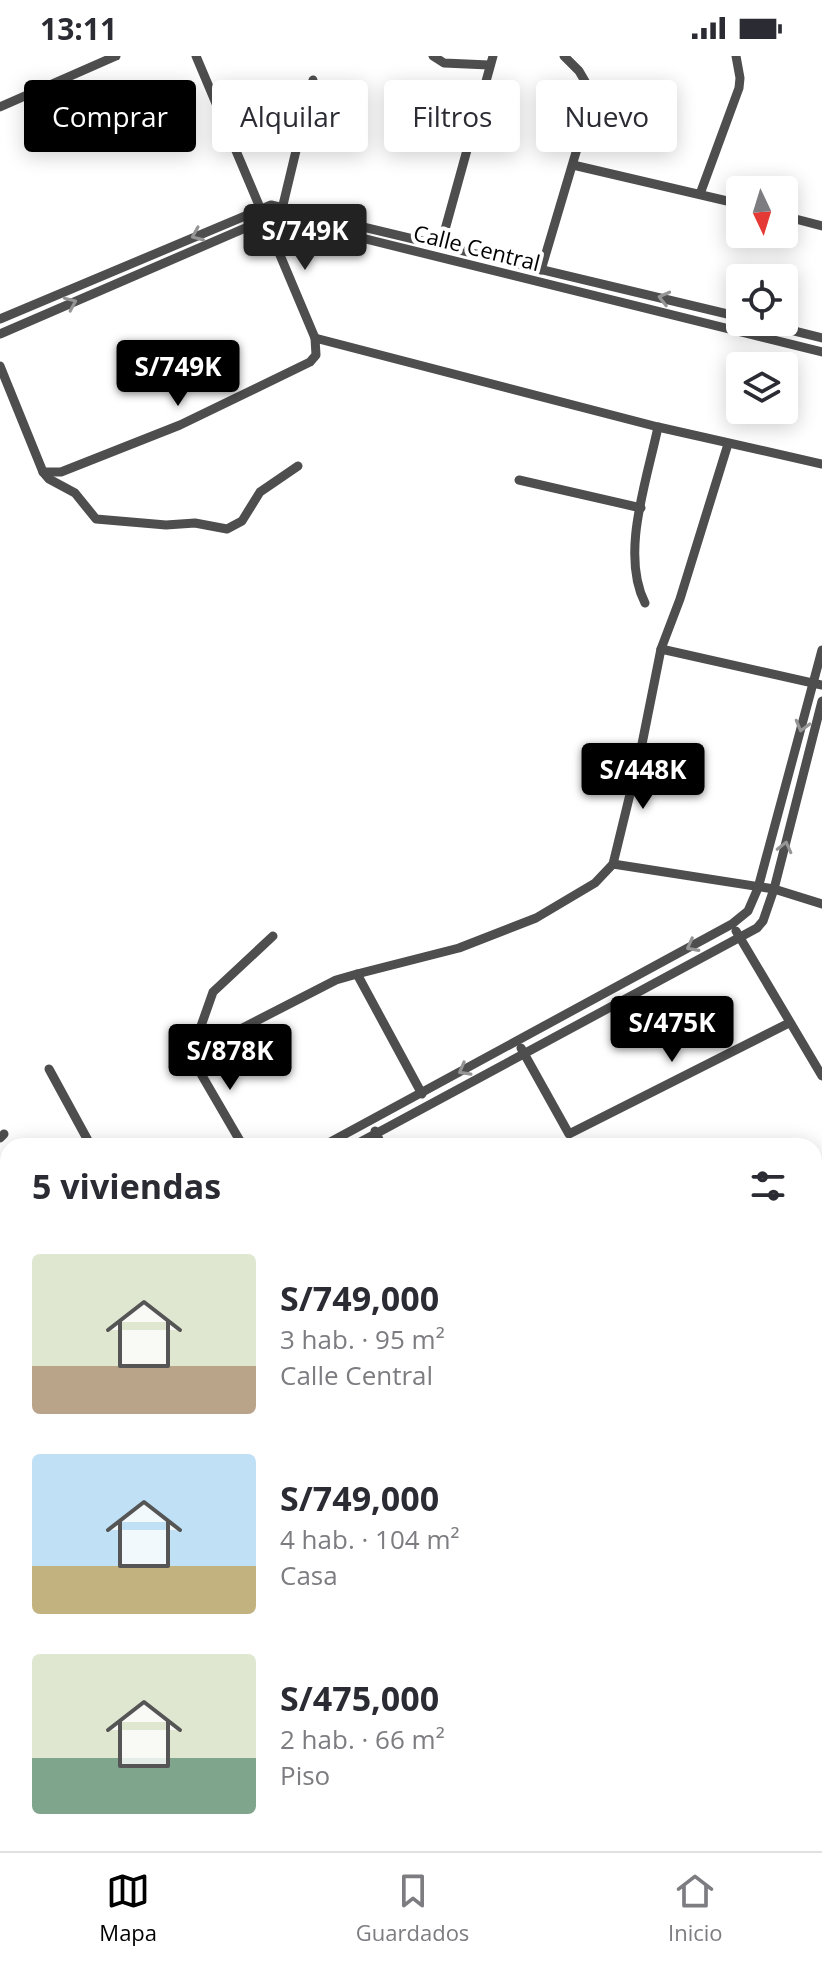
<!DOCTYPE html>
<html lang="es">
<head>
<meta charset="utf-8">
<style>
	body { margin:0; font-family:"Open Sans",sans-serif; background:#f7f7f7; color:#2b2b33; height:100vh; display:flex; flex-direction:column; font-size:30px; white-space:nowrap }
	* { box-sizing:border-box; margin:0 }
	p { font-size:26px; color:#7c7c81 }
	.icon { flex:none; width:44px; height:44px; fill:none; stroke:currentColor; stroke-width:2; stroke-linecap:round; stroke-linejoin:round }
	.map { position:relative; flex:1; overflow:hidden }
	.panel { position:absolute; left:0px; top:1082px; width:822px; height:714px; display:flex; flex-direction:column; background:#fff; border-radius:24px 24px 0 0; box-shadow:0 4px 20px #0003 }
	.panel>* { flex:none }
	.banner { position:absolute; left:24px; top:24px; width:774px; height:72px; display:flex; gap:16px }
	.needle { width:52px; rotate:176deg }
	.controls { position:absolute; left:726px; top:120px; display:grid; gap:16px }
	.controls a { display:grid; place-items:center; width:72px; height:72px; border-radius:8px; background:#fff; box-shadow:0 4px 20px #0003; font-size:40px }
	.price { position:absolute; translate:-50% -68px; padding:0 18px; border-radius:8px; background:#000; color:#fff; font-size:26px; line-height:52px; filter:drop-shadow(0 2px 4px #0008) }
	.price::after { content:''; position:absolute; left:50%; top:48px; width:24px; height:18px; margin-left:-12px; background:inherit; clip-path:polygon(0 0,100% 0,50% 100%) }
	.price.on { background:#222; color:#fff }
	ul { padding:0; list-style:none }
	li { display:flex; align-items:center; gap:24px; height:200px; padding:0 32px }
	li span { display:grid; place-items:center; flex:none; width:224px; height:160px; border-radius:8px; color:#555 }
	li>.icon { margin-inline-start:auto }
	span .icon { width:96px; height:96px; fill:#fffc; stroke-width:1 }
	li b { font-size:34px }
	h2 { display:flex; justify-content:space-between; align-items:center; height:96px; padding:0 32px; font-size:34px }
	.tag { padding:0 28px; border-radius:8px; background:#fff; box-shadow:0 4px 20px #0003; font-size:28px; line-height:72px }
	.tag.on { background:#000; color:#fff }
	.status { display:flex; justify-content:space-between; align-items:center; height:56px; padding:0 40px; background:#fff; direction:ltr }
	.status svg { height:22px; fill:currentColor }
	.dock { display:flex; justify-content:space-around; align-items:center; height:112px; border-top:2px solid #e1e1e2; background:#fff; font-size:22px; color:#7c7c81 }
	.dock a { display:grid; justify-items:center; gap:4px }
	.dock .on { color:#000 }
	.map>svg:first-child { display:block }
	.green { fill:#d5d5d5 }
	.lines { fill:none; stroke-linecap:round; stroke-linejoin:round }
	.minor { stroke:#4e4e4e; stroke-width:9 }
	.oneway { stroke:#959595 }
	.labels { text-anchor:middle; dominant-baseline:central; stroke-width:8; stroke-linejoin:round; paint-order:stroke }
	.street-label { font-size:22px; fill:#000; stroke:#fff }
</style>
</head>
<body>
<div class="status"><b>13:11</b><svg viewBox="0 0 49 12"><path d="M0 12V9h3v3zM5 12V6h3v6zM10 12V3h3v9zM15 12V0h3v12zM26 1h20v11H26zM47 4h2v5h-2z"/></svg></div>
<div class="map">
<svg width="822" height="1795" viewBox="0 0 822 1795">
	<rect width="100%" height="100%" fill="#fff"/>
	<!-- green -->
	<path class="green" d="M8,1713v75h250l6,7h-264v-75z"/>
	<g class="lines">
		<!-- minor -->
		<g class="minor">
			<path d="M433,0l11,7 45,2"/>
			<path d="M0,51l116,-51"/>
			<path d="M573,109l167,39"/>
			<path d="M700,138l39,-106 1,-10 -4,-22"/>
			<path d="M282,153l31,-129"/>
			<path d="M784,160l38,10"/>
			<path d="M441,188l52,-188"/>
			<path d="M541,214l52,-175 -14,-24 -15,-15"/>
			<path d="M0,263l271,-114 469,112"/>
			<path d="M758,266l64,16"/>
			<path d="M0,278l273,-118 549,136"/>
			<path d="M315,282l343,89 164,37"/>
			<path d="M0,310l43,106 6,7 26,14 21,26 70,6 29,-2 32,6 15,-8 18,-29 38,-26"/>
			<path d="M43,416h18l119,-47 130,-63 6,-7 -1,-17 -119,-282"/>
			<path d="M519,424l122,28"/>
			<path d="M645,547c-25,-49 2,-123 13,-176"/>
			<path d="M661,593l161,36"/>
			<path d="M613,808l161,25 48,15"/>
			<path d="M736,875l86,145"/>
			<path d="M357,918l102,-26 77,-30 59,-35 18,-19 28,-115 20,-100 19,-50 48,-155"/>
			<path d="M521,992l48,86 220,-111"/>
			<path d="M190,999l146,-75 21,-6 65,120"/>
			<path d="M49,1013l42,77"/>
			<path d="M375,1075l7,15"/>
			<path d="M0,1082l4,-4"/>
			<path d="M243,1090l-53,-91 -4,-13 15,-16 12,-34 60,-56"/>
			<path d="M323,1090l409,-222 16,-13 10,-23 64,-238"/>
			<path d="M353,1090l404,-218 6,-7 11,-32 48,-188"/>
			<path d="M0,1209l8,13"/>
			<path d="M0,1391l8,-5"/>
			<path d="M814,1399l8,4"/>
			<path d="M0,1481l8,16"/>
			<path d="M0,1541l8,-8"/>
			<path d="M0,1599l8,-4"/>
			<path d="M0,1607l5,4 -5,11"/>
			<path d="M814,1737l8,-1"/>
			<path d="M524,1795l1,-7"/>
			<path d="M656,1795l13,-7"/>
		</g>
	</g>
	<!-- one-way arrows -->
	<defs><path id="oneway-chevron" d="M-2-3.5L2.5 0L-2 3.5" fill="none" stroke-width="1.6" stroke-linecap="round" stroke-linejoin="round" transform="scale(2)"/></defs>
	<g class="oneway">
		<use href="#oneway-chevron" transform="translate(197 179) rotate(157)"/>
		<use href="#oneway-chevron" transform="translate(664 242) rotate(-166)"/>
		<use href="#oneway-chevron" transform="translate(71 247) rotate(-24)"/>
		<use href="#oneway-chevron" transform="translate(802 670) rotate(105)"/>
		<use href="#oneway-chevron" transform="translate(785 791) rotate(-76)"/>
		<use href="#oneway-chevron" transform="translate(692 890) rotate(152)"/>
		<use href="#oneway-chevron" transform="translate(464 1014) rotate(151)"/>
	</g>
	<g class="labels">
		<!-- street labels -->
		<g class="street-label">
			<text transform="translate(477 191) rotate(14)">Calle Central</text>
		</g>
	</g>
</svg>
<div class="controls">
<a><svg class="needle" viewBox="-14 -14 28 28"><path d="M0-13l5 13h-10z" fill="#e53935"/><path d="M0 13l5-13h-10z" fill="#7c7c81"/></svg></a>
<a><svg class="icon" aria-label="locate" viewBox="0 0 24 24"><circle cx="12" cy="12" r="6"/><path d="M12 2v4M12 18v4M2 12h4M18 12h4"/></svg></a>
<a><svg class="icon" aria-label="layers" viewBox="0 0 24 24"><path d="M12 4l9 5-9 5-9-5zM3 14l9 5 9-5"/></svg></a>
</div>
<b class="price on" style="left:305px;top:216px">S/749K</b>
<b class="price" style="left:178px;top:352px">S/749K</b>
<b class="price" style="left:643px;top:755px">S/448K</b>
<b class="price" style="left:672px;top:1008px">S/475K</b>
<b class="price" style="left:230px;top:1036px">S/878K</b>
<div class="banner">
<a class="tag on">Comprar</a>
<a class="tag">Alquilar</a>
<a class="tag">Filtros</a>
<a class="tag">Nuevo</a>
</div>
<section class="panel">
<h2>5 viviendas<svg class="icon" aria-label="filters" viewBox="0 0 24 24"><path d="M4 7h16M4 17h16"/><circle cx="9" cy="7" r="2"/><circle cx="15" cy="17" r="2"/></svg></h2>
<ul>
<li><span style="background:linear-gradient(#dfe7d0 70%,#b9a48a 0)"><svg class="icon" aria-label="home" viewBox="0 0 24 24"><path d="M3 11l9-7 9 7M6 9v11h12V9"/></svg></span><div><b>S/749,000</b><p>3 hab. · 95 m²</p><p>Calle Central</p></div></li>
<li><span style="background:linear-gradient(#bfe0f5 70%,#c2b280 0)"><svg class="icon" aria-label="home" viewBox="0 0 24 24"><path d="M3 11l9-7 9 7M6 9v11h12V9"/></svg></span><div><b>S/749,000</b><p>4 hab. · 104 m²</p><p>Casa</p></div></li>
<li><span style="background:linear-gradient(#dfe7d0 65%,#7fa58c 0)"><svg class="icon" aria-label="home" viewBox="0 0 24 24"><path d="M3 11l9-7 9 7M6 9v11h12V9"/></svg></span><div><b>S/475,000</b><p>2 hab. · 66 m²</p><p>Piso</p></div></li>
</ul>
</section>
</div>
<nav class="dock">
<a class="on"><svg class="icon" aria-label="map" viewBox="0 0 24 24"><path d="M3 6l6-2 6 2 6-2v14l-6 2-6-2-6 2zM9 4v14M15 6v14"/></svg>Mapa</a>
<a><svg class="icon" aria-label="saved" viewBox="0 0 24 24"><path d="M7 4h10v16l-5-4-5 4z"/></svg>Guardados</a>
<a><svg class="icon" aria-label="home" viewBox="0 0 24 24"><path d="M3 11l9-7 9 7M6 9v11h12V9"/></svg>Inicio</a>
</nav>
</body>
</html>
